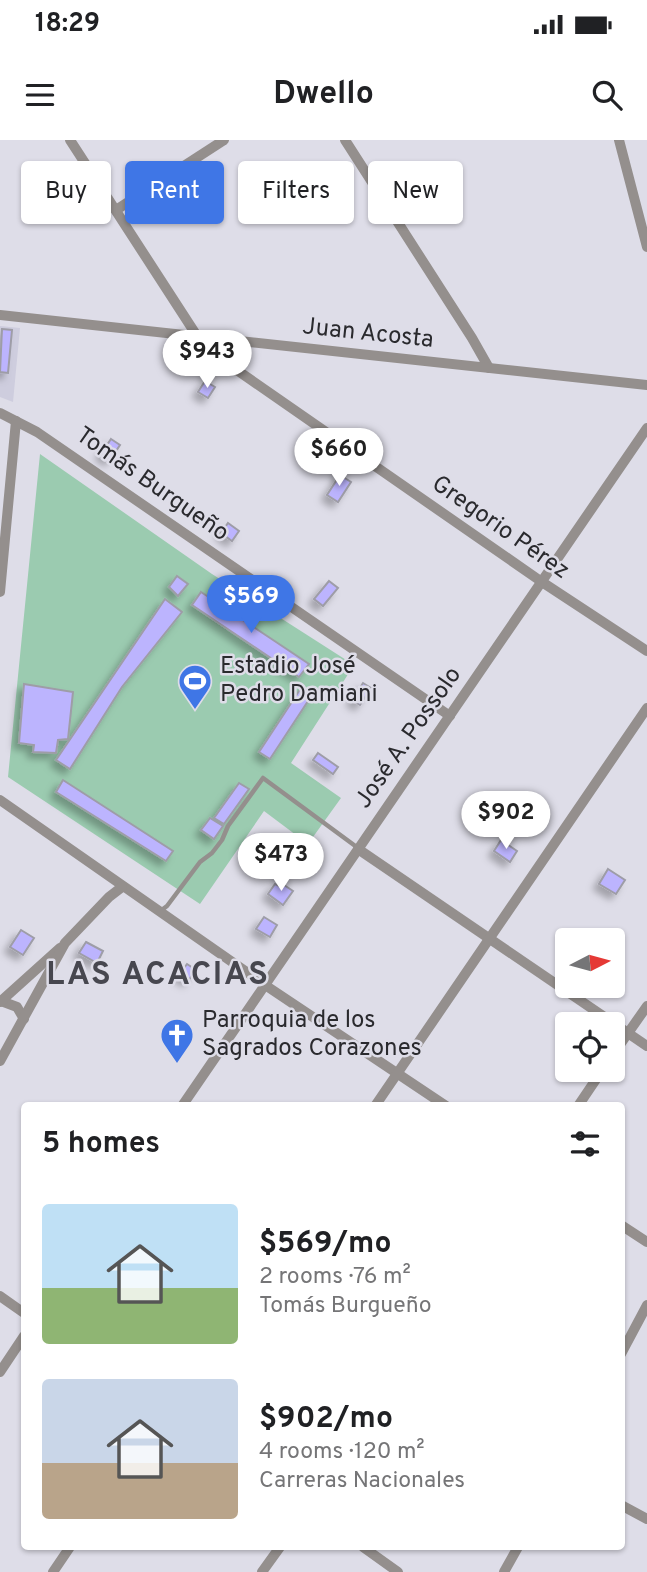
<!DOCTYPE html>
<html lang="en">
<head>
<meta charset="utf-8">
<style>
	body { margin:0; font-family:Overpass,sans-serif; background:#f2f2f2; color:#202124; height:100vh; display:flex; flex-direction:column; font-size:26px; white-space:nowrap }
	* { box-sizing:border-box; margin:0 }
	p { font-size:23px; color:#757577 }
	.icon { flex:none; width:38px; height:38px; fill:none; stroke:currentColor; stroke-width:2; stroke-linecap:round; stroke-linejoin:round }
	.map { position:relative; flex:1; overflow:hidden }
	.panel { position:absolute; left:21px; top:962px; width:604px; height:448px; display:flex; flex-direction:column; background:#fff; border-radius:7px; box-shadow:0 2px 5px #0004 }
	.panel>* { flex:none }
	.top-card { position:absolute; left:21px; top:21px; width:606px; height:63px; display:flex; gap:14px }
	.needle { width:46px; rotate:84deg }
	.controls { position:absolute; left:555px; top:788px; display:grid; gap:14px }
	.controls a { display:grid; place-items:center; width:70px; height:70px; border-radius:7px; background:#fff; box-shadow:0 2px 5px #0004; font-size:35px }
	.price { position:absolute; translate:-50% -60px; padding:0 16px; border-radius:24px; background:#fff; color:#222; font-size:23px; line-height:46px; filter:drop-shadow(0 2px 4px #0008) }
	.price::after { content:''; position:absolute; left:50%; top:42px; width:21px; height:16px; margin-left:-10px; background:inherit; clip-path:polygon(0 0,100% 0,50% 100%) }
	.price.on { background:#3f76e6; color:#fff }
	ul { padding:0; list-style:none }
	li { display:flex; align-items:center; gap:21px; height:175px; padding:0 21px }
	li span { display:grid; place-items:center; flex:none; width:196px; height:140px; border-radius:7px; color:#555 }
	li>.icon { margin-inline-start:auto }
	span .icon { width:84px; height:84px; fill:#fffc; stroke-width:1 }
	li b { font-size:30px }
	h2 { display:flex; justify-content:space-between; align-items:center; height:84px; padding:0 21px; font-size:30px }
	.pill { padding:0 24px; border-radius:7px; background:#fff; box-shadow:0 2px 5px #0004; font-size:24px; line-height:63px }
	.pill.on { background:#3f76e6; color:#fff }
	.status { display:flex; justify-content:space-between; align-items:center; height:49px; padding:0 35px; background:#fff; direction:ltr }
	.status svg { height:19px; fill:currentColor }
	header { display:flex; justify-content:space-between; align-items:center; height:91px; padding:0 21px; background:#fff; font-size:32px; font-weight:700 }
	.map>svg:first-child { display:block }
	.built { fill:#cecdde }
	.green { fill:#9bcbb0 }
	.building { fill:#bcb4fe; stroke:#9e9da7; stroke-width:2; filter:url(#shadow) }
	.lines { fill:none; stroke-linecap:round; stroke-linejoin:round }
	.service { stroke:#948f8d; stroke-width:4.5 }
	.minor { stroke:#948f8d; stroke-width:10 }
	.labels { text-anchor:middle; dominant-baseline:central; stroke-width:5; stroke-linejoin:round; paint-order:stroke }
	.street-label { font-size:24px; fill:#2a2a2e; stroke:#dedde8 }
	.poi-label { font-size:24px; fill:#2a2a2e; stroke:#dedde8; text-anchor:start }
	.district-label { font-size:32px; font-weight:bold; letter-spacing:2px; fill:#47474f; stroke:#dedde8 }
</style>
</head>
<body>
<div class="status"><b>18:29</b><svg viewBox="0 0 49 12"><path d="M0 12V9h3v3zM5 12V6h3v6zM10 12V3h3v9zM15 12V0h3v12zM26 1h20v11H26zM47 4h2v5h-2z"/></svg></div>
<header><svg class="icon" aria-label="menu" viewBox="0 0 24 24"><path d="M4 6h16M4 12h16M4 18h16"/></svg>Dwello<svg class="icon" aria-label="search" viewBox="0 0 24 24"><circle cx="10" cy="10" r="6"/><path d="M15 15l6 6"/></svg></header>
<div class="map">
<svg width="647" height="1432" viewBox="0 0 647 1432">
	<defs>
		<filter id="shadow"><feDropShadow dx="-5.5" dy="5.5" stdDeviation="3.5" flood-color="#0004"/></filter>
	</defs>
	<rect width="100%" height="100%" fill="#dedde8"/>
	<!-- built -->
	<path class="built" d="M0,186l20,2 -7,74 -13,-5z"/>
	<!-- green -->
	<path class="green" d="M40,314l172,120 142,91 -63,98 50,35 -33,46 -44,-33 -64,93 -192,-127z"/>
	<!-- building -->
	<g class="building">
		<path d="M2,189l10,1 -4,43 -8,-1z"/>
		<path d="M205,241l10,6 -7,11 -10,-6z"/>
		<path d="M111,299l9,6 -10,15 -9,-6z"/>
		<path d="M340,335l11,7 -13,20 -11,-7z"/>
		<path d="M228,383l11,8 -7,10 -11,-8z"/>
		<path d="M177,436l11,8 -10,12 -9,-9z"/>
		<path d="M329,441l9,7 -15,18 -9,-7z"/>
		<path d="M201,452l108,72 -10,13 -107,-72z"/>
		<path d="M165,459l17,13 -60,75 -52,82 -14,-9z"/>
		<path d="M363,543l8,5 -11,17 -8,-5z"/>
		<path d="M24,544l49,8 -5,47 -10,1 -2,13 -23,-1 1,-7 -15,-2z"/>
		<path d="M301,548l11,7 -42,64 -11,-7z"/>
		<path d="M318,613l20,14 -5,7 -20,-14z"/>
		<path d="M63,640l110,71 -7,10 -110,-69z"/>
		<path d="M239,643l10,6 -25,35 -10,-6z"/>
		<path d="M210,678l13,8 -9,13 -13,-9z"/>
		<path d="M501,700l16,11 -7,11 -16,-11z"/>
		<path d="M608,729l17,11 -9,14 -17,-10z"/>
		<path d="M281,743l12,8 -10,14 -15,-11 7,-10 4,2z"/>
		<path d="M264,777l13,8 -7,12 -14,-8z"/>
		<path d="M21,790l13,8 -11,17 -13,-8z"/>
		<path d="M86,802l17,9 -6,12 -18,-10z"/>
		<path d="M187,824l9,6 -8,11 -9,-6z"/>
	</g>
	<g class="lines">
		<!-- service -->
		<path class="service" d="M159,772l8,-6 33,-44 12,-9 10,-13 6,-14 35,-48 95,70"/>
		<!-- minor -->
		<g class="minor">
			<path d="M70,0l127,196 21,21 324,225 105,69"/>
			<path d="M345,0l127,198 17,30"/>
			<path d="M619,0l28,107"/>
			<path d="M116,70l108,-70"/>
			<path d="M0,175l647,70"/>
			<path d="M0,273l37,19 413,284"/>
			<path d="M0,452l16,-171"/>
			<path d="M0,660l265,185 181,121"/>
			<path d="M358,709l289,197"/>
			<path d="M1,861l16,6 7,12"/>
			<path d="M0,862l60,-54"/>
			<path d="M612,916l35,-50"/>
			<path d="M0,921l65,-118 44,-46 13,-10"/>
			<path d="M182,966l465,-678"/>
			<path d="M375,966l272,-398"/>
			<path d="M578,966l25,-37"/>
			<path d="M621,1085l26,17"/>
			<path d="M0,1156l24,17"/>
			<path d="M621,1214l26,-49"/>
			<path d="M0,1232l24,-36"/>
			<path d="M621,1365l26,14"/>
			<path d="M363,1407l35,25"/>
			<path d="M53,1432l17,-25"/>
			<path d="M262,1432l18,-25"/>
			<path d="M504,1432l14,-25"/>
		</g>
	</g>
	<!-- icons -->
	<defs>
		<symbol id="stadium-pin" viewBox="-11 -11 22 30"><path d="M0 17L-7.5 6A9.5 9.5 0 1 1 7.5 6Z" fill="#3f76e6" stroke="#dedde8"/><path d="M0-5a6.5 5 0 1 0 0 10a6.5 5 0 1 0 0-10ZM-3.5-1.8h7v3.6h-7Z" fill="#fff"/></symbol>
		<symbol id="church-pin" viewBox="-11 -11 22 30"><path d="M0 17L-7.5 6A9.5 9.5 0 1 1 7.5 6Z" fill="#3f76e6" stroke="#dedde8"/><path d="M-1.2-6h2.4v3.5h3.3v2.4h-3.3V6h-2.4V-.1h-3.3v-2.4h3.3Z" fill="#fff"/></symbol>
	</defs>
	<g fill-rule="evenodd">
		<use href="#stadium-pin" x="176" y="522" width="38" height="52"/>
		<use href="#church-pin" x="158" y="876" width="38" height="52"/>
	</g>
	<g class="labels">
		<!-- street labels -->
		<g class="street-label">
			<text transform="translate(368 194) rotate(6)">Juan Acosta</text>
			<text transform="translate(152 345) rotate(35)">Tomás Burgueño</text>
			<text transform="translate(500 388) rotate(35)">Gregorio Pérez</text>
			<text transform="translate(409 598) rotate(-55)">José A. Possolo</text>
		</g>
		<!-- poi labels -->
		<g class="poi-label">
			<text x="220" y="527">Estadio José<tspan x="220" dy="28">Pedro Damiani</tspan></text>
			<text x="202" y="881">Parroquia de los<tspan x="202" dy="28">Sagrados Corazones</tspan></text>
		</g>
		<!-- district labels -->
		<g class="district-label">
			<text x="158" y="836">LAS ACACIAS</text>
		</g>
	</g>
</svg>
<div class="controls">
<a><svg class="needle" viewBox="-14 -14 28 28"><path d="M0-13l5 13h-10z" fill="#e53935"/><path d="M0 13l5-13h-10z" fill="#757577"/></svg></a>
<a><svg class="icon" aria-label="locate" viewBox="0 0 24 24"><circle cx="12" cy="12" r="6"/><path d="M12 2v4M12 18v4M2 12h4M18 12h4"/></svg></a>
</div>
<b class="price" style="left:207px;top:250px">$943</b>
<b class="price" style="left:339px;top:348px">$660</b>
<b class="price on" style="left:251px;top:495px">$569</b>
<b class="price" style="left:506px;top:711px">$902</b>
<b class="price" style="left:281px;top:753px">$473</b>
<div class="top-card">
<a class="pill">Buy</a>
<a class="pill on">Rent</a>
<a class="pill">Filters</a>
<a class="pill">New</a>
</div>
<section class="panel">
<h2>5 homes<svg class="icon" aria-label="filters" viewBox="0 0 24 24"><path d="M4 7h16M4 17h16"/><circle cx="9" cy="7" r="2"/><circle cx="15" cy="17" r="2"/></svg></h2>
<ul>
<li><span style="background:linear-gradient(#bfe0f5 60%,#8fb573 0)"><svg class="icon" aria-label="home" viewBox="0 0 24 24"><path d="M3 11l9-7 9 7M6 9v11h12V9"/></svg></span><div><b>$569/mo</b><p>2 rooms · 76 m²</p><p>Tomás Burgueño</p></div></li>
<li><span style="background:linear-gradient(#c9d6e8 60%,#b9a48a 0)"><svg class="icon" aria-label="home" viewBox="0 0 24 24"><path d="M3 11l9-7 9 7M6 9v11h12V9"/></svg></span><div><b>$902/mo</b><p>4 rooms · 120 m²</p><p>Carreras Nacionales</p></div></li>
</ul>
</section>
</div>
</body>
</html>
